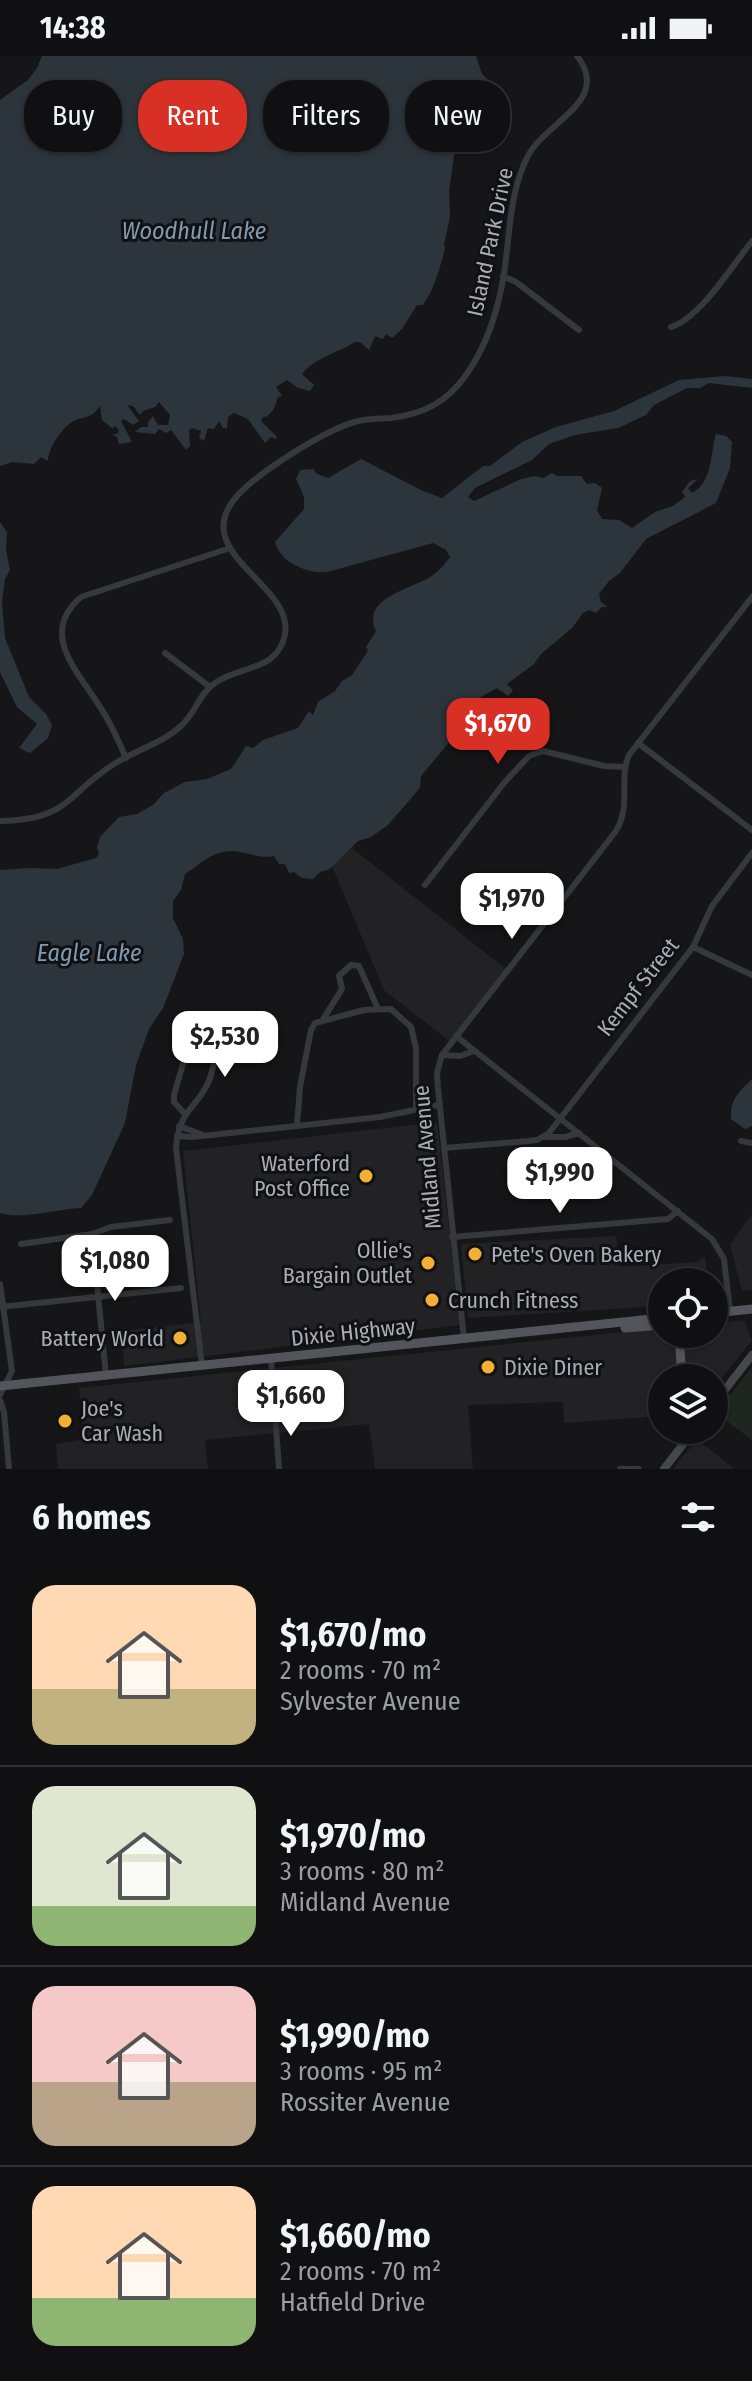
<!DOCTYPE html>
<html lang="en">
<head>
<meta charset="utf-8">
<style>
	body { margin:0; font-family:"Fira Sans Condensed",sans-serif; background:#19191b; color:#f1f3f6; height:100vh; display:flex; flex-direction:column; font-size:30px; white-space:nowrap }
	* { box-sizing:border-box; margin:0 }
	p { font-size:26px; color:#9c9d9f }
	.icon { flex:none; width:44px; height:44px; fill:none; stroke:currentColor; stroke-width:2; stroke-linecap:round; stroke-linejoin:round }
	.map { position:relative; height:1413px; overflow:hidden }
	.side { display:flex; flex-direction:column; background:#101012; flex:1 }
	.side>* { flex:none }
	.top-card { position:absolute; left:24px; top:24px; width:704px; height:72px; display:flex; gap:16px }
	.buttons { position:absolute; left:648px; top:1212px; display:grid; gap:16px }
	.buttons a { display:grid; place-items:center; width:80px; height:80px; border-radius:50%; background:#101012; box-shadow:0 2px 6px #0004,0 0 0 2px #303032; font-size:40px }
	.price { position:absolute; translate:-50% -68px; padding:0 18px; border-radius:16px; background:#fff; color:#222; font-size:26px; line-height:52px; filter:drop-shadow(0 2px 4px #0008) }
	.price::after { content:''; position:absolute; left:50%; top:48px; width:24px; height:18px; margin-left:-12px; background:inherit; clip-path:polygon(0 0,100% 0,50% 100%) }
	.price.on { background:#d93025; color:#fff }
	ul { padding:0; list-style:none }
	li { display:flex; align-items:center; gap:24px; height:200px; padding:0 32px }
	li+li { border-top:2px solid #303032 }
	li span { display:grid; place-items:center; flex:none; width:224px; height:160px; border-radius:24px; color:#555 }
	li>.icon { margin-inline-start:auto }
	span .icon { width:96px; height:96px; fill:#fffc; stroke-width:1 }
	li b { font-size:34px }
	h2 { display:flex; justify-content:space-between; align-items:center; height:96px; padding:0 32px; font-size:34px }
	.pill { padding:0 28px; border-radius:32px; background:#101012; box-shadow:0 2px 6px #0004,0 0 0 2px #303032; font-size:28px; line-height:72px }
	.pill.on { background:#d93025; color:#fff }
	.status { display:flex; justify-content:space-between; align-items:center; height:56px; padding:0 40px; background:#101012; direction:ltr }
	.status svg { height:22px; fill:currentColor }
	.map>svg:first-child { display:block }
	.built { fill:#222225 }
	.green { fill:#1e261f }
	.water { fill:#2c353c }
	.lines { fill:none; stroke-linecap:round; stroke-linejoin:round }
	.minor { stroke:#37383d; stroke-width:6 }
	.secondary { stroke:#45474d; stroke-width:8 }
	.primary { stroke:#53555c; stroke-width:9 }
	.poi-dot { fill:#f2b134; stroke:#111113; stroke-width:3 }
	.labels { text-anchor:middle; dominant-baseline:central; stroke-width:6; stroke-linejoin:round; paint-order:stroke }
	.street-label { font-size:22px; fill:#a8adb8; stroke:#111113 }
	.poi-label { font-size:22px; fill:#a8adb8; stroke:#111113; text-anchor:start }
	.water-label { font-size:24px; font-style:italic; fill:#7f9bb3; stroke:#111113 }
</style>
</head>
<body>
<div class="status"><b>14:38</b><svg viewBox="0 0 49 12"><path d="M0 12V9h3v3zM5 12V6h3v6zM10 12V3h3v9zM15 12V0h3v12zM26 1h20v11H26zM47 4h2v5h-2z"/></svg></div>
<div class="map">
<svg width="752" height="1413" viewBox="0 0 752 1413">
	<rect width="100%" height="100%" fill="#161618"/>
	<!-- built -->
	<g class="built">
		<path d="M352,792l154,121 -57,72 -65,-51 -52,-124z"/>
		<path d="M437,1066l23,203 -336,41 -3,-35 80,-9 -18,-171z"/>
		<path d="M752,1158v76l-10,1 -12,-47z"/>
		<path d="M616,1180l4,31 77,-5 8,-5 4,25h-47v24l-194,12 -7,-74z"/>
		<path d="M744,1264l8,20 -38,48v-10h-52v38l-98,7 -1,-21 -95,3 5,64h-98l-6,-45 -164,16 3,29h-150l-2,-25 28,-5 -5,-51 583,-60v6h52v-11z"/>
		<path d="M697,1383l37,30h-61z"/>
	</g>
	<!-- green -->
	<path class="green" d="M752,1311v73l-36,-27z"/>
	<!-- water -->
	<g class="water">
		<path d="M42,0h434l6,18 18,17 -12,17h-10l-19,24 -3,10 -7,49 1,26 -6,27 1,5c-6,21 -10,39 -22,56h-6l-15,24 -10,9 -6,-4 -3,5 -8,-3 -6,14 -9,-8h-5c-18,11 -41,16 -53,32l12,11 -4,6 -12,-3 -11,-8 -11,7 6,9 -4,1c-2,7 -6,20 -15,20l-2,4 16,16 -1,2 -5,-2 -6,6 -17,-24 -14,-6 -6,4 -1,11h-4l-4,-7 -5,8 -6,-1 -4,13 -5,-3 2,-7 -9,-3 -3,2 1,16 -4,4 -15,-20 -5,3 -7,-4 -4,5 -20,-2 6,-5h7v-5l5,-6 5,9h10l2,-10 -11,-13 -4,5 -12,4 -3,4 -7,-9 -6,-1 12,16 -6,4 -9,-6 -3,2 11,21 -13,2 -2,-7 -5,-3h5l2,-3 -3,-5 -4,2 -10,-8 -2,-14c-11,15 -16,9 -28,16 -12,8 -24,27 -24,39l-7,-4 -7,7 -22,-2 -12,4v-366l28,-20 9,-12z"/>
		<path d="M725,320l27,3v9l-43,-5 -9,5h-13l-33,17 -8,10 -28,13 -43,7 -26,9 -17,16 -57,28 -7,9 6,4 47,-22 14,-3 8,2 9,-5 5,3h24l6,8 8,-1 7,5 -5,22 5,9 17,1 13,8 23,-16 18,-6 12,-9 -3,-5 8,-11 8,-2 -10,9 4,5c21,-11 18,-39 24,-59l10,2 6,6 -2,26 -14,35 -70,36 -26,34 -11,8 -10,13 2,8 6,5h-5l-6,6 -7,-3 -6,3 -11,15 -31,26 -7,10 -27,20 6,7 -5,5 -11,-8 -18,10 -1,3 9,12 -6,4 -11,-12 -18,16 -2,3 7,9 -36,43 -1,11 -6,8 -26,30 -17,12 -13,4 -28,28 -10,3 -7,7 -11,-1 -8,-6 -5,1 -4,-9h-6l-5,-8c-14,3 -27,-4 -42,-5 -19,-1 -34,15 -47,23l-4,16 -8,11v17l10,21 1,15 -21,54 -14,21 -13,36 -11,58 -33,72 -11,13c-26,1 -58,12 -81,5v-343l30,-2 27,1 39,-11 3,-4 -2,-7 3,-10 19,-20 18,-3 16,-9 11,-12 21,-11 22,-3 24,-10 15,-23 7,2 10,-8 35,-12 11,-17 4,4 5,-13 17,-11 7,-10 10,-6 16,-24 -2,-4 10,-16c-16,-34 37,-42 56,-55 7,-5 13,-12 18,-19l-4,-7 -13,-7 -106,29c-20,2 -47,-10 -52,-30l29,-33v-12l-8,-18 4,-9 13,-1 4,5 11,4 33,-19 62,32 19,7 41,-32h7l32,-24 34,-15 58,-16 65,-31z"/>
		<path d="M0,466l7,10 -1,18 4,20 -5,9 -3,23 3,36 24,59 17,17 6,11 -4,13 -18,15 -11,-5 18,-24 -20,-17 -17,-35z"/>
		<path d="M752,1023v47l-7,3 -14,-10c-1,-20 7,-26 21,-40z"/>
	</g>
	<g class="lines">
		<!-- minor -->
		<g class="minor">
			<path d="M503,220l13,6 63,48"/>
			<path d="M671,271c29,-9 61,-61 81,-86"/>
			<path d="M165,597l45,34"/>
			<path d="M638,687l114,87"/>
			<path d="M126,702c-8,-18 -15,-35 -26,-51 -22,-36 -62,-73 -19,-110l149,-49"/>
			<path d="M0,765c69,-1 65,-26 114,-57 23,-15 48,-20 68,-39 14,-13 17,-31 33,-42 25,-18 63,-11 70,-49 9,-51 -100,-81 -47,-139 21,-23 87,-65 117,-73 12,-4 24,-3 36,-4 33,-4 56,-16 75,-43 22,-31 32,-65 38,-101 6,-39 5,-82 24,-118 18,-35 84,-55 49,-100"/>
			<path d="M425,829l79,-102 25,-27 14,-5 61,15 21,1"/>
			<path d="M693,891l59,28"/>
			<path d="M322,965l20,-32 -3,-13 12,-11 8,1 19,43"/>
			<path d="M456,980l256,203 12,20 6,52"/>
			<path d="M442,999l18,1 14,-5"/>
			<path d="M185,1058l-11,-12v-7l16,-55"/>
			<path d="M297,1069l3,-38 11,-57 4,-7 49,-13 27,-1 20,18 5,21v61"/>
			<path d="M179,1070l24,9"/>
			<path d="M177,1080l15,1 188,-20 59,-12"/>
			<path d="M544,1081h21l14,-4"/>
			<path d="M741,1085l11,2"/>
			<path d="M444,1092l84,-7 9,-1 12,-7 144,-186 19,-41 40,-53"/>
			<path d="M92,1178l14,141"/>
			<path d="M452,1181l203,-17 13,-1 10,-8"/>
			<path d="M21,1188l71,-10 19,-7 59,-7"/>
			<path d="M0,1228l12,87 -12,24"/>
			<path d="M0,1251l181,-19"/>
			<path d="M464,1283l-26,-251 -1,-15 5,-18 174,-224c16,-27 2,-51 13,-76l123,-158"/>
			<path d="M271,1302l8,111"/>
			<path d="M202,1310l-26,-218c3,-39 20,-38 33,-67 5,-13 4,-25 15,-35 8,-7 19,-8 29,-12"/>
			<path d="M0,1344l4,12 5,57"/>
			<path d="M620,1413h19"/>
		</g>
		<!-- secondary -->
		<g class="secondary">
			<path d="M714,1348l38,-49"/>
			<path d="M664,1413l30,-39"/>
		</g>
		<!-- primary -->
		<g class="primary">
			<path d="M714,1257l38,-4"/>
			<path d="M625,1272l37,-3"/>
			<path d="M679,1278l3,44"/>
			<path d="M0,1330l662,-68"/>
		</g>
	</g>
	<!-- markers -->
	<g class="poi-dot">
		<circle cx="366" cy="1120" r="8"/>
		<circle cx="475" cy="1198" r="8"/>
		<circle cx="428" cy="1207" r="8"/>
		<circle cx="432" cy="1244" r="8"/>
		<circle cx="180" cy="1282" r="8"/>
		<circle cx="488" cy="1311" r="8"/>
		<circle cx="65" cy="1365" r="8"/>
	</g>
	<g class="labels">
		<!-- street labels -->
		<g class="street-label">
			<text transform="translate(490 186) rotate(-78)">Island Park Drive</text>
			<text transform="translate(638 931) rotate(-52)">Kempf Street</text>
			<text transform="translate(427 1101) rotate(-95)">Midland Avenue</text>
			<text transform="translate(353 1276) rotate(-6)">Dixie Highway</text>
		</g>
		<!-- poi labels -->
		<g class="poi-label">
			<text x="350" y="1107" text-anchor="end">Waterford<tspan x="350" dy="25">Post Office</tspan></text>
			<text x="412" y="1194" text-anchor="end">Ollie's<tspan x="412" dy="25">Bargain Outlet</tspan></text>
			<text x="491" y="1198">Pete's Oven Bakery</text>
			<text x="448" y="1244">Crunch Fitness</text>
			<text x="164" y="1282" text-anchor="end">Battery World</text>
			<text x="504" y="1311">Dixie Diner</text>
			<text x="81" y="1352">Joe's<tspan x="81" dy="25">Car Wash</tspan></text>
		</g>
		<!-- water labels -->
		<g class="water-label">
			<text x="194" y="175">Woodhull Lake</text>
			<text x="89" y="897">Eagle Lake</text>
		</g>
	</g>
</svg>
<div class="buttons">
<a><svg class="icon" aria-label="locate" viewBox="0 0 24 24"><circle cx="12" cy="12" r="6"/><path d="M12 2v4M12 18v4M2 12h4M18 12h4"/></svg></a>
<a><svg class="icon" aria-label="layers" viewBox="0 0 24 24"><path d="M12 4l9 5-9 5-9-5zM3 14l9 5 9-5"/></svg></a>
</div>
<b class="price on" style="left:498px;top:710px">$1,670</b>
<b class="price" style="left:512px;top:885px">$1,970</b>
<b class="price" style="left:225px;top:1023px">$2,530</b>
<b class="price" style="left:560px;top:1159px">$1,990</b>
<b class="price" style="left:115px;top:1247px">$1,080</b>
<b class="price" style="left:291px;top:1382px">$1,660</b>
<div class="top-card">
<a class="pill">Buy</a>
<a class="pill on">Rent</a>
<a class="pill">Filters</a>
<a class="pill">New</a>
</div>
</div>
<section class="side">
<h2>6 homes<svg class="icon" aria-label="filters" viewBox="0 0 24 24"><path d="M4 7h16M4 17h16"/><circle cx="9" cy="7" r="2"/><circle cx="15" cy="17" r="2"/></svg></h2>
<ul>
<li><span style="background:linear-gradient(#ffd9b3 65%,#c2b280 0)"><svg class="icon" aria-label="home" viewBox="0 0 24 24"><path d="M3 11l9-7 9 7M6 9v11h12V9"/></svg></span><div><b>$1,670/mo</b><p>2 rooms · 70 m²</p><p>Sylvester Avenue</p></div></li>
<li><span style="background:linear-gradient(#dfe7d0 75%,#8fb573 0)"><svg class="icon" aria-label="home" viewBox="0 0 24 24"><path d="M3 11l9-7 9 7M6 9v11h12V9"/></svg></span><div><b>$1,970/mo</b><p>3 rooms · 80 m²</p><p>Midland Avenue</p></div></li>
<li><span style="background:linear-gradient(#f6c9c9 60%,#b9a48a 0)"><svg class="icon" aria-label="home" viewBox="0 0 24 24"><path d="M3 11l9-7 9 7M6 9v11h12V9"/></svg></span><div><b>$1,990/mo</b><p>3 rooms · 95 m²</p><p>Rossiter Avenue</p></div></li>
<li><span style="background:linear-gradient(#ffd9b3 70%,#8fb573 0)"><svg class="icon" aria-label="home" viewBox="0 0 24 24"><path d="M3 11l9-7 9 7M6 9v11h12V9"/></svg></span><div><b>$1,660/mo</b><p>2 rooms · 70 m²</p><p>Hatfield Drive</p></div></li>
</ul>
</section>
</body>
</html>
